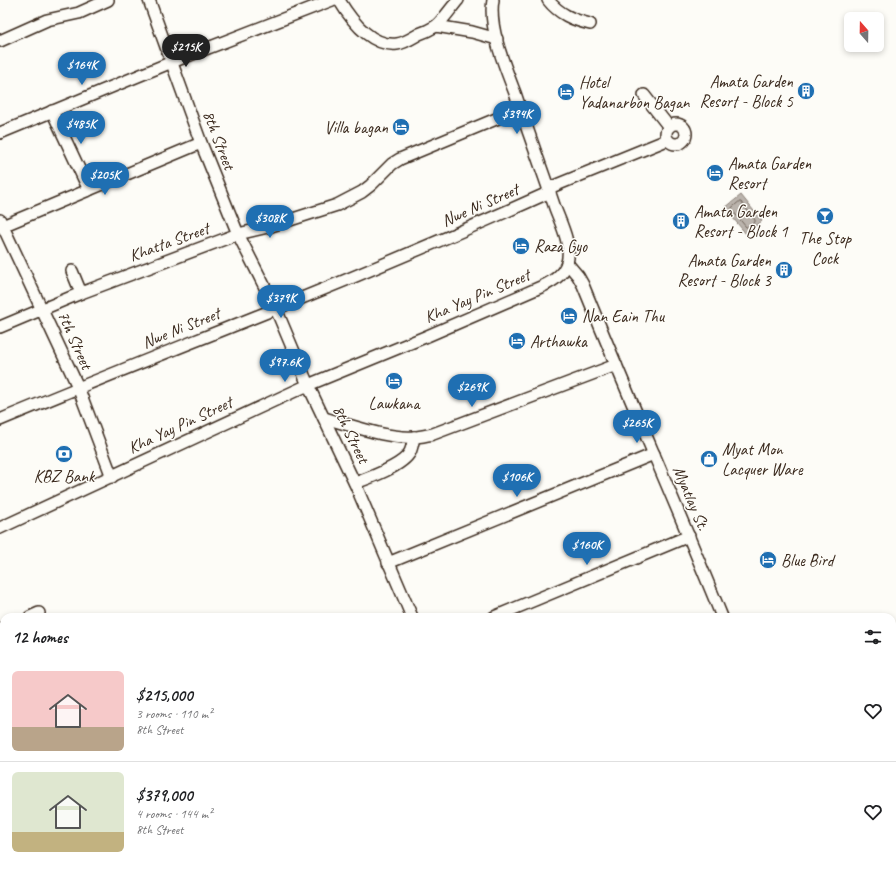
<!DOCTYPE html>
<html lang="en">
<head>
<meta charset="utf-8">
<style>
	body { margin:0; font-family:Caveat,sans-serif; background:#f6f6f6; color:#202124; height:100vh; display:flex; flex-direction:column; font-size:15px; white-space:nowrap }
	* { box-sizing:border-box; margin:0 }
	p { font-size:13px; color:#757577 }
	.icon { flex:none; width:22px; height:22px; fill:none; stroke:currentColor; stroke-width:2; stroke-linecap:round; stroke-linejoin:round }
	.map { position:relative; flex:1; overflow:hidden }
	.panel { position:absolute; left:0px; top:613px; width:896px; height:256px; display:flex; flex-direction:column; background:#fff; border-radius:12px 12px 0 0; box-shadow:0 2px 6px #0003 }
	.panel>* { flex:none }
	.needle { width:26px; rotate:340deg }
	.fabs { position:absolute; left:844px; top:12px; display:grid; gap:8px }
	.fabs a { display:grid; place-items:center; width:40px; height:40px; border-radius:6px; background:#fff; box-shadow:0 2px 6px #0003; font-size:20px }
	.price { position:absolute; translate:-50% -34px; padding:0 9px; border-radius:14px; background:#1f6fb2; color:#fff; font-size:13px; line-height:26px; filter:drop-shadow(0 1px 2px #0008) }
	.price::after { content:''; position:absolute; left:50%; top:24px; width:12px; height:9px; margin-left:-6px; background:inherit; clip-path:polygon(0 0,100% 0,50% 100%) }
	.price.current { background:#222; color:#fff }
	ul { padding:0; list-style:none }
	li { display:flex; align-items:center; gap:12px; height:100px; padding:0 12px }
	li+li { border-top:1px solid #e0e0e0 }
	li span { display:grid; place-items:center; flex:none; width:112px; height:80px; border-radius:6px; color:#555 }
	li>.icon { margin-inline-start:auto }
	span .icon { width:48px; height:48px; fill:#fffc; stroke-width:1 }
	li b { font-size:17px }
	h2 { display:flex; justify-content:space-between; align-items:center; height:48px; padding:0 12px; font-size:17px }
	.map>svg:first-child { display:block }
	.water { fill:#bbb4ad; stroke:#887d74 }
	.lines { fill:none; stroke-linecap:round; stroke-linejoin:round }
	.shore { stroke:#6e6157; stroke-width:1 }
	.minor-casing { stroke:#3b2a1e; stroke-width:14 }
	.minor { stroke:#fdfcf7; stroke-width:11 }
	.labels { text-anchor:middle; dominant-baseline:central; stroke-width:3; stroke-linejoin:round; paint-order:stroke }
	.poi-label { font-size:17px; fill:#3b2a1e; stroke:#fdfcf7; text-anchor:start }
	.street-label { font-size:17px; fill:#3b2a1e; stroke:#fdfcf7 }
</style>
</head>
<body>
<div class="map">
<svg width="896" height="869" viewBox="0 0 896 869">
	<rect width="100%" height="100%" fill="#fdfcf7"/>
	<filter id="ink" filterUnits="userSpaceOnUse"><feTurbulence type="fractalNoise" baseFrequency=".025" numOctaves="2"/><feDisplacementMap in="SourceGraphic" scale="8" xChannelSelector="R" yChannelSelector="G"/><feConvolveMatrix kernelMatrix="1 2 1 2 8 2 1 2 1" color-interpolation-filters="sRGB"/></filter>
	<g filter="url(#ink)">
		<!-- water -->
		<path class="water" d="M741,195l21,26 -16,13 -21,-26z"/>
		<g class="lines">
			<!-- shore -->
			<path class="shore" d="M739,202h2l14,18v2l-7,5h-2l-14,-17v-2z"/>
			<defs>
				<g id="minor">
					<path d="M149,0l52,143 37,91 38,75 32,76 48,101 56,131"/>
					<path d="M339,0c12,20 32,47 58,44 8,-1 15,-6 22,-10 6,-2 12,-5 17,-8 8,-7 15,-18 22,-26"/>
					<path d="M548,0c11,14 25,20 42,24"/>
					<path d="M436,26l36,6 25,7"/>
					<path d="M0,41l47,-21 32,-7 29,-13"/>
					<path d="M644,95l25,32"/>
					<path d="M52,111l37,79"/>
					<circle cx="676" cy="134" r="10"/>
					<path d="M0,133l172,-71 160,-62"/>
					<path d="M549,188l118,-48"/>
					<path d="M0,220l78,167 34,90"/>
					<path d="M0,227l201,-84"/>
					<path d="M567,263l11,13 5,9c45,111 94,221 139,332"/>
					<path d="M72,271l9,22"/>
					<path d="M0,327l81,-34 157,-59 30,-7 69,-22 25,-13 9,-7 21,-21 8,-5 120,-50"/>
					<path d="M324,418c27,7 63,21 90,19 6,0 13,-2 19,-3l183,-69"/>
					<path d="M0,420c91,-38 183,-74 275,-111 92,-37 184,-76 275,-117"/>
					<path d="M355,483c14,-5 48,-17 55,-31 2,-4 3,-10 4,-15"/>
					<path d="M0,528l308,-143 117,-48 118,-51c10,-5 20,-11 24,-23 5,-18 -6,-39 -12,-55 -13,-39 -27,-76 -40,-115 -10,-26 -27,-66 -22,-93"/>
					<path d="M388,563l266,-109"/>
					<path d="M30,617l9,-4"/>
					<path d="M494,617l195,-81"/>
					<path d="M0,629l4,-1"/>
					<path d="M0,723l4,-1"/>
					<path d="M0,798l4,11"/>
					<path d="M0,824l4,-2"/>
					<path d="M28,865l1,4"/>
					<path d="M273,865l2,4"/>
					<path d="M509,865l2,4"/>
					<path d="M119,869l9,-4"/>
					<path d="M345,869l10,-4"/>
					<path d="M578,869l10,-4"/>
					<path d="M813,869l10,-4"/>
				</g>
			</defs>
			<!-- minor casing -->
			<use href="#minor" class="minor-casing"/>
			<!-- minor -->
			<use href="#minor" class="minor"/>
		</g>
	</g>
	<!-- icons -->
	<defs>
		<symbol id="building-disc" viewBox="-11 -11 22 22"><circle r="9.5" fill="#1f6fb2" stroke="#fdfcf7"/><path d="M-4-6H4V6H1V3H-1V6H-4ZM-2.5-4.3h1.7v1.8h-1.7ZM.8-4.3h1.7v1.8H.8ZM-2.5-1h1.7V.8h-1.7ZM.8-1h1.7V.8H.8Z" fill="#fff"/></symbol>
		<symbol id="hotel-disc" viewBox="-11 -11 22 22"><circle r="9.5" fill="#1f6fb2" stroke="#fdfcf7"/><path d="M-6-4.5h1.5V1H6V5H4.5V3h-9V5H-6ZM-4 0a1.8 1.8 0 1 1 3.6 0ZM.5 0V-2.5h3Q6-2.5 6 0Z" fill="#fff"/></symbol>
		<symbol id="bar-disc" viewBox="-11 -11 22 22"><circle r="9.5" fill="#1f6fb2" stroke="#fdfcf7"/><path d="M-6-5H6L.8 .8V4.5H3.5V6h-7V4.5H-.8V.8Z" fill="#fff"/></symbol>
		<symbol id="bank-disc" viewBox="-11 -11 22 22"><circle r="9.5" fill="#1f6fb2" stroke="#fdfcf7"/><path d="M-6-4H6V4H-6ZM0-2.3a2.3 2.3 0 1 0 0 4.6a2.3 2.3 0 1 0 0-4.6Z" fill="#fff"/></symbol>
		<symbol id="shop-disc" viewBox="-11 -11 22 22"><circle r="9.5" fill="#1f6fb2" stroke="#fdfcf7"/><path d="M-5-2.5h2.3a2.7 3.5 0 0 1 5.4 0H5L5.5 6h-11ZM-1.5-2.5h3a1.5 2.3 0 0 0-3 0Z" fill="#fff"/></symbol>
	</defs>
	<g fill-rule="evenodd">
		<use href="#building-disc" x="796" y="81" width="20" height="20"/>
		<use href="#hotel-disc" x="556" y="82" width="20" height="20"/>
		<use href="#hotel-disc" x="391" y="117" width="20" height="20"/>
		<use href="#hotel-disc" x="705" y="163" width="20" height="20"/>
		<use href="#bar-disc" x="815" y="206" width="20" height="20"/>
		<use href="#building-disc" x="671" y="211" width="20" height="20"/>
		<use href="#hotel-disc" x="511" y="236" width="20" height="20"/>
		<use href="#building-disc" x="774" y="260" width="20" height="20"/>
		<use href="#hotel-disc" x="559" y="306" width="20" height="20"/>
		<use href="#hotel-disc" x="507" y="331" width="20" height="20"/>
		<use href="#hotel-disc" x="384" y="371" width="20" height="20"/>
		<use href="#bank-disc" x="54" y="444" width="20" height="20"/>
		<use href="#shop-disc" x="699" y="449" width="20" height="20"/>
		<use href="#hotel-disc" x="758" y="550" width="20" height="20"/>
	</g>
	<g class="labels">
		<!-- poi labels -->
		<g class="poi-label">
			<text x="793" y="81" text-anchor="end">Amata Garden<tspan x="793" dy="20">Resort - Block 5</tspan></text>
			<text x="579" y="82">Hotel<tspan x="579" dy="20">Yadanarbon Bagan</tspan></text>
			<text x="388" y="127" text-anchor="end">Villa bagan</text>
			<text x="728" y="163">Amata Garden<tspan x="728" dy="20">Resort</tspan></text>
			<text x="694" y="211">Amata Garden<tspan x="694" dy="20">Resort - Block 1</tspan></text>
			<text x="825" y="238" text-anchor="middle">The Stop<tspan x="825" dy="20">Cock</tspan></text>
			<text x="534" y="246">Raza Gyo</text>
			<text x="771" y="260" text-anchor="end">Amata Garden<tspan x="771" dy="20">Resort - Block 3</tspan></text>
			<text x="582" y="316">Nan Eain Thu</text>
			<text x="530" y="341">Arthawka</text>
			<text x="394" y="403" text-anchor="middle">Lawkana</text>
			<text x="722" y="449">Myat Mon<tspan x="722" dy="20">Lacquer Ware</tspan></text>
			<text x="64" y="476" text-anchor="middle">KBZ Bank</text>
			<text x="781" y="560">Blue Bird</text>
		</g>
		<!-- street labels -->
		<g class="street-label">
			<text transform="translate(219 140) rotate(69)">8th Street</text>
			<text transform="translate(480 205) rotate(-24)">Nwe Ni Street</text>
			<text transform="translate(169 242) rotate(-20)">Khatta Street</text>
			<text transform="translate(477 296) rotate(-23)">Kha Yay Pin Street</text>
			<text transform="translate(181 328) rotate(-22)">Nwe Ni Street</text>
			<text transform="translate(75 340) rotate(66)">7th Street</text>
			<text transform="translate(180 425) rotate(-25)">Kha Yay Pin Street</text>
			<text transform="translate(351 434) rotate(64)">8th Street</text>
			<text transform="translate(691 498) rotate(67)">Myatlay St.</text>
		</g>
	</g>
</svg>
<div class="fabs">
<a><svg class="needle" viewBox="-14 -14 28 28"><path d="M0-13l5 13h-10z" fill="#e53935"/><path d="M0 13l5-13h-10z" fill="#757577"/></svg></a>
</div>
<b class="price current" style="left:186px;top:68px">$215K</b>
<b class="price" style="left:82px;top:86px">$164K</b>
<b class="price" style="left:517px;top:135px">$394K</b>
<b class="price" style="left:81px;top:145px">$485K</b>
<b class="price" style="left:105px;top:196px">$205K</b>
<b class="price" style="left:270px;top:239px">$308K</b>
<b class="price" style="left:281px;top:319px">$379K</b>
<b class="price" style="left:285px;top:383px">$97.6K</b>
<b class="price" style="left:472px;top:408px">$269K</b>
<b class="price" style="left:637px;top:444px">$265K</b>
<b class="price" style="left:517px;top:498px">$106K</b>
<b class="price" style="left:587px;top:566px">$160K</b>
<section class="panel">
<h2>12 homes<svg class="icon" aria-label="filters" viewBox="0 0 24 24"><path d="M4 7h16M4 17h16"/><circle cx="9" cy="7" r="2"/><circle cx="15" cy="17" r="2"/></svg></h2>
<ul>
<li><span style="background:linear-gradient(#f6c9c9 70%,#b9a48a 0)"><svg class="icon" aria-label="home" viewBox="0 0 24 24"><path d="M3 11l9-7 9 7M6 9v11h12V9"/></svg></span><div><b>$215,000</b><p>3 rooms · 110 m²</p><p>8th Street</p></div><svg class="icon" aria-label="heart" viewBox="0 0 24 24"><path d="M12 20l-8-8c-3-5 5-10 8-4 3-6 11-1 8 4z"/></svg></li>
<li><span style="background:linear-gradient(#dfe7d0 75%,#c2b280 0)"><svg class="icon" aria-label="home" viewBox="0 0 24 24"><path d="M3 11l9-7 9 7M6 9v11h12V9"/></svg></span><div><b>$379,000</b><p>4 rooms · 144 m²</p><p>8th Street</p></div><svg class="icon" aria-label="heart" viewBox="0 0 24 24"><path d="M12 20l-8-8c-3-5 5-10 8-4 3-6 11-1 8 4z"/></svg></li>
</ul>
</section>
</div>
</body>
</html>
